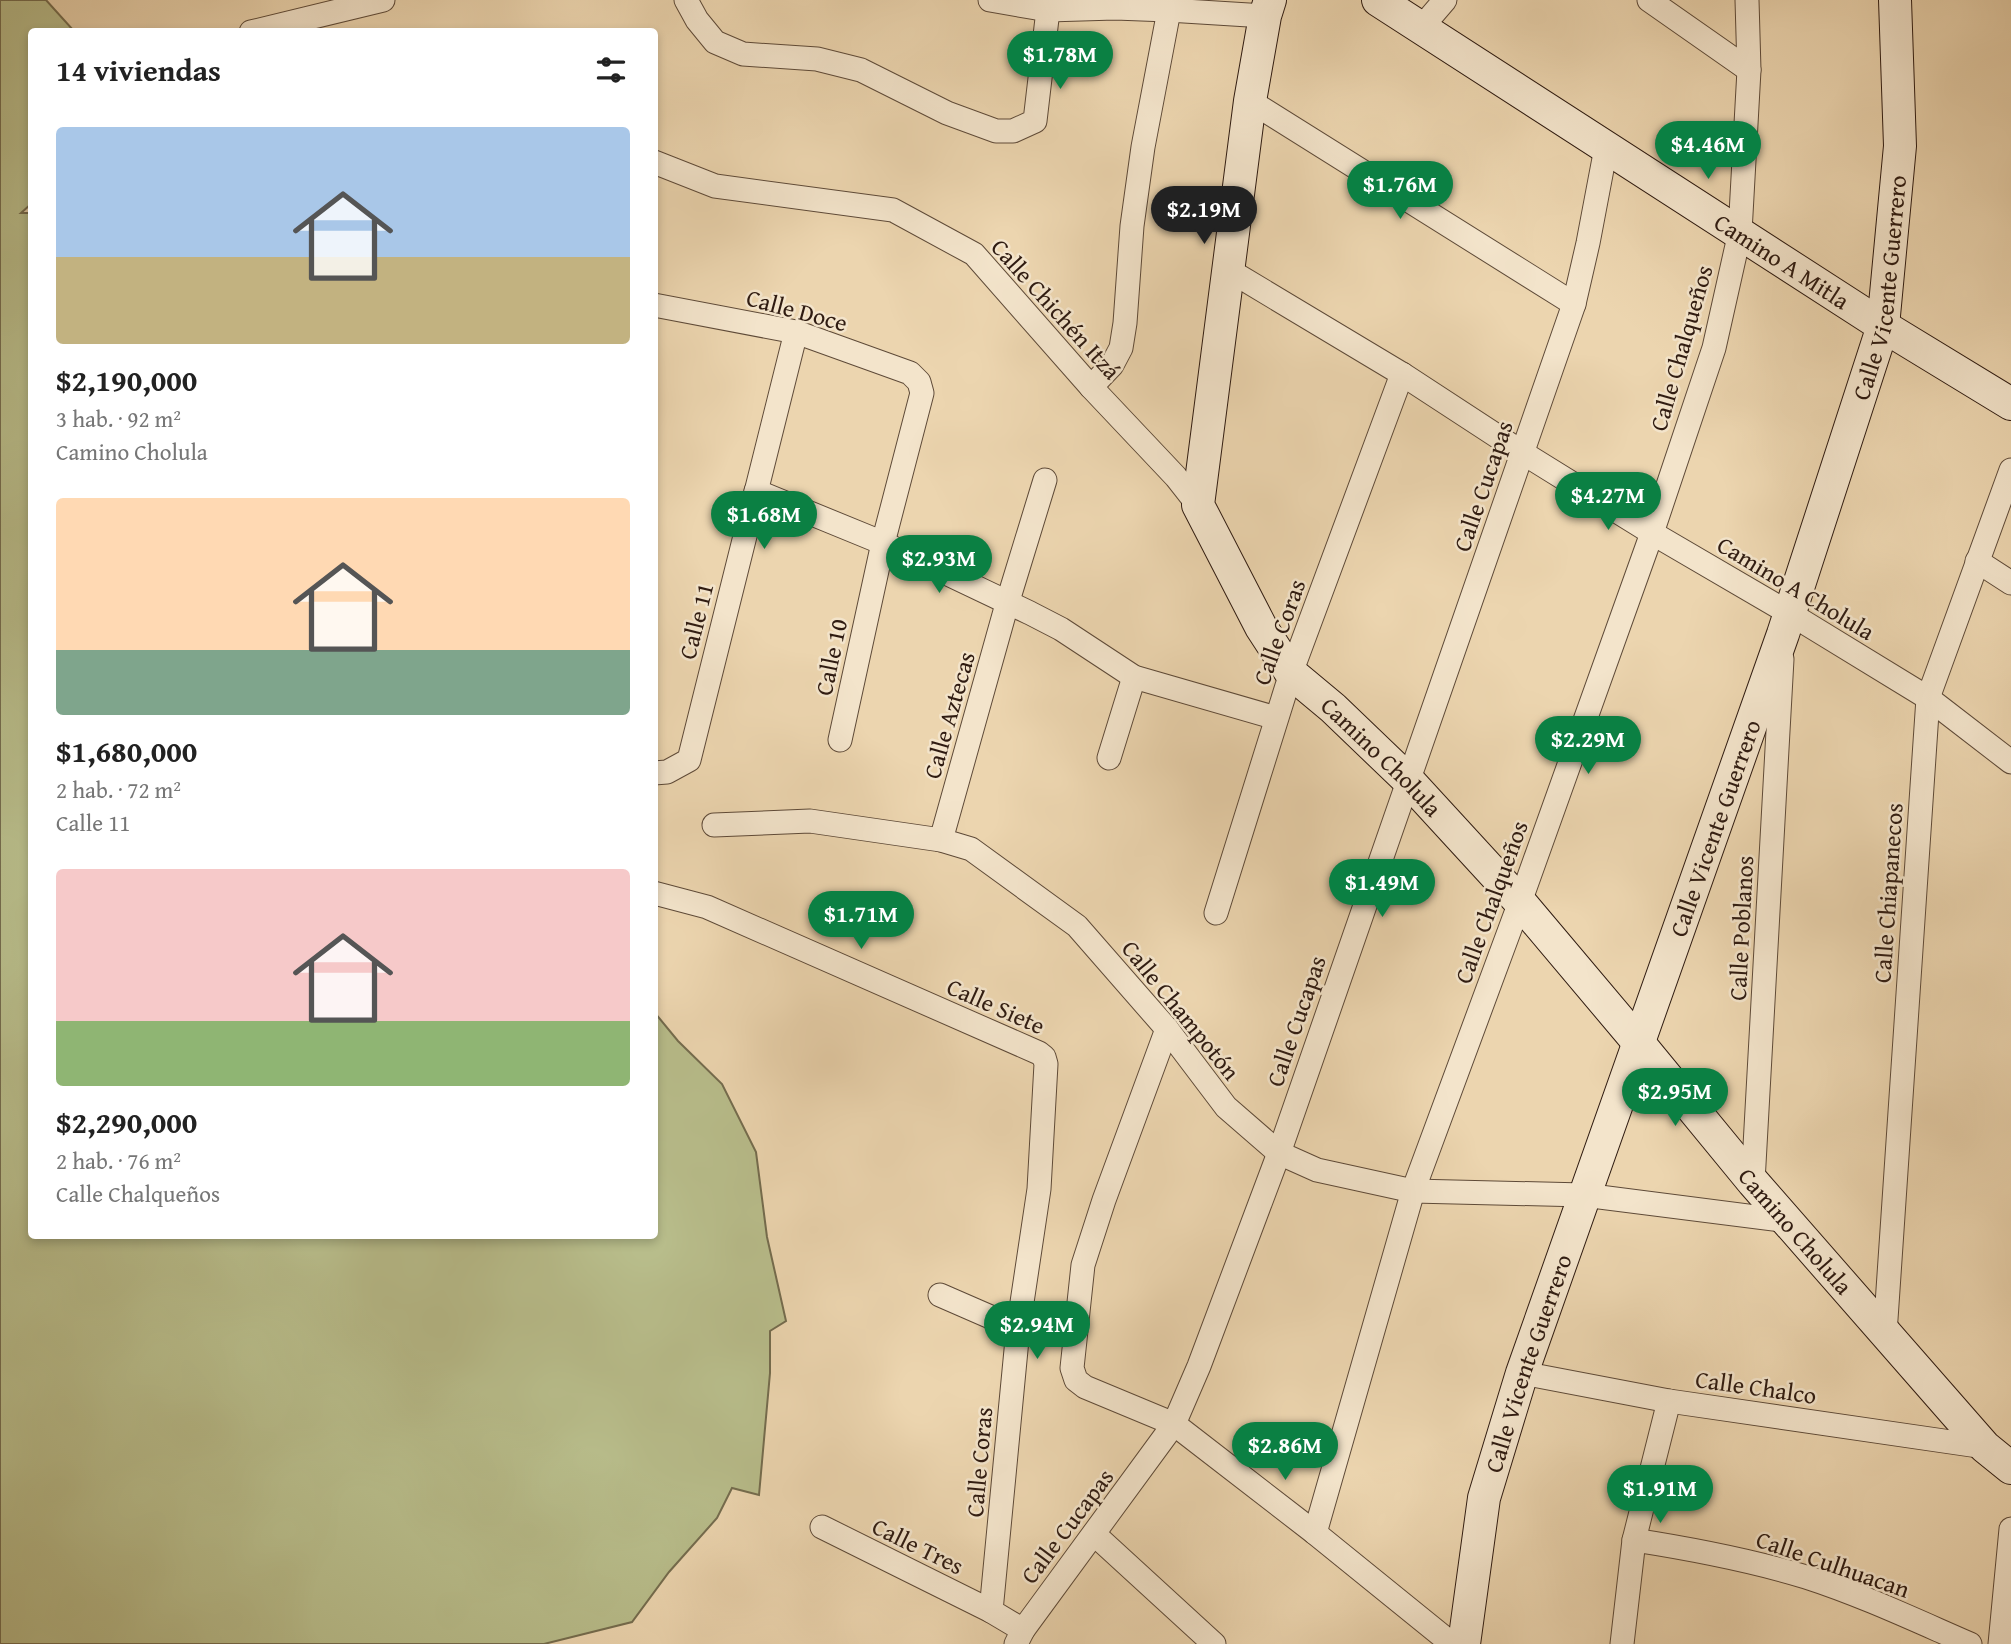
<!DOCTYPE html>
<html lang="es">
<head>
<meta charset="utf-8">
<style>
	body { margin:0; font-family:"Gentium Book Plus",serif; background:#f6f6f6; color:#222; height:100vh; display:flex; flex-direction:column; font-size:26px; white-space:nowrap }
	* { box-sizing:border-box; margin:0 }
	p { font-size:23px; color:#767676 }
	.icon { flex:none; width:38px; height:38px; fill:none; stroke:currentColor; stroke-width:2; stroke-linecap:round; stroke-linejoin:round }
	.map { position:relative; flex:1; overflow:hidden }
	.panel { position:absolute; left:28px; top:28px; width:630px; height:1211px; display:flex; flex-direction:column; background:#fff; border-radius:7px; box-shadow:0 4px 10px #0003 }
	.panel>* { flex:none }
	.price { position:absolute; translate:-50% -60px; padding:0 16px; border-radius:24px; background:#0b8043; color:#fff; font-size:23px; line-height:46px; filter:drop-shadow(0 2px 4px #0008) }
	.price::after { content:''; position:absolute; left:50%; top:42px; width:21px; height:16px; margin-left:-10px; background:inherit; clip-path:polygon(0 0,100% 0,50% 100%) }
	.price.selected { background:#222; color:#fff }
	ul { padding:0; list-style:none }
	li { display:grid; align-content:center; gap:14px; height:371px; padding:0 28px }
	li span { display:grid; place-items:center; height:217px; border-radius:7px; color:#555 }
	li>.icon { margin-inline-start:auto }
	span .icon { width:126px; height:126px; fill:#fffc; stroke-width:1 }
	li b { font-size:30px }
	h2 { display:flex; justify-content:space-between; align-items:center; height:84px; padding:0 28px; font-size:30px }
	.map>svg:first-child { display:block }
	.green { fill:#b8bd8b; stroke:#746c4e; stroke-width:2 }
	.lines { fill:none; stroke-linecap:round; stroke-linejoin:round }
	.street-casing { stroke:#5e4a38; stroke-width:25 }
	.secondary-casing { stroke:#2f1b11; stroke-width:34 }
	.street { stroke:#f3e4cb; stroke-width:23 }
	.secondary { stroke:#f3e4cb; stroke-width:32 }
	.labels { text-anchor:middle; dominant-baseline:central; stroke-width:5; stroke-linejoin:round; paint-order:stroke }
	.street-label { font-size:24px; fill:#2f1b11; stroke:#f3e4cb }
</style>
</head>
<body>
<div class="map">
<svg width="2011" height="1644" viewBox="0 0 2011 1644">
	<rect width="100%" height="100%" fill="#ecd5af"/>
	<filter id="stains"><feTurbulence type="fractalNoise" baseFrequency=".00286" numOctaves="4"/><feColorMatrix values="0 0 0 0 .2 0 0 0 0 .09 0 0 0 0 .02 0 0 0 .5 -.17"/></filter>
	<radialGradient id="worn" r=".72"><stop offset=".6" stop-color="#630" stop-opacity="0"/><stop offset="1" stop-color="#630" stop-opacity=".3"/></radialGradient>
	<!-- green -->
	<path class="green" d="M0,0h46l28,31 -42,1 -1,172 -10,9h11v1023h622l1,-223 23,28 44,43 34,68 11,85 19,84 -16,10v42l-11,122 -27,-7 -15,30 -48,54 -37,50 -88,22h-544z"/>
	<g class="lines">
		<defs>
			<g id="street">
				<path d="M686,0l11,20 18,22 28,12 74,5 44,11 86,43 49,18h17l22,-10 13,-111"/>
				<path d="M990,0l58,10 67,-2 53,2 97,6"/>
				<path d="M1649,0l100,70"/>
				<path d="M1421,28l24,-28"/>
				<path d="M251,32l132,-32"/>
				<path d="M1250,101l324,203"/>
				<path d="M654,162l61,24 178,24 81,44 117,133 85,90 22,28"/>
				<path d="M1227,269l175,105 121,79 129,80 137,80 139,85 83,64"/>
				<path d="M654,305l142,27 114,41 9,9 3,11 -39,150 -43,197"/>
				<path d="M1091,387l21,-22 9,-17 4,-25 7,-97 11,-79 28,-147"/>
				<path d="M756,491l127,52 147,70 31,16 73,48 142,41"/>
				<path d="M1977,561l34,22"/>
				<path d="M1109,758l25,-81"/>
				<path d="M654,773l13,-1 22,-12 107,-428"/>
				<path d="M714,825l96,-4 131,19 30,9 106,77 90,103 59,78 53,46 38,17 96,21 171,4 204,26"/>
				<path d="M941,840l66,-236 38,-124"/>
				<path d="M654,893l53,14 332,146 5,4 2,7 -7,125 -21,140 -27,282 32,19 -7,14"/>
				<path d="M1216,913l75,-240 111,-299"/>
				<path d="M1167,1029l-63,171 -21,65 -11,103 4,12 9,7 89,37 141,109 137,111"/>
				<path d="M1753,1182l29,-523"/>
				<path d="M940,1295l78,34"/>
				<path d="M1885,1334l43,-636 83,-228"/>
				<path d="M1522,1373l147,28 316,46"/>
				<path d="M822,1527l169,84"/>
				<path d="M1315,1533l98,-342 107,-289 132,-369 62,-185 26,-116 9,-162 -2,-70"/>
				<path d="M1094,1534l120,110"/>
				<path d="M1634,1540c58,9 116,20 172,37 56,18 111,44 164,67"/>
				<path d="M1023,1630l151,-206 25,-58 80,-213 295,-849 14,-61 18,-95"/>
				<path d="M1622,1644l12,-104 35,-139"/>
				<path d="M2000,1644l11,-115"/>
			</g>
			<g id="secondary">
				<path id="s1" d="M1270,0l-5,16 -15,85 -52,404 63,122 30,46 42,35 74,71 113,123 118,140 115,140 232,265 26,21"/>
				<path id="s2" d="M1378,0l505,326 128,78"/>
				<path id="s3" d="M1464,1644l20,-146 38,-125 261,-739 100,-308 17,-180 -5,-146"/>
			</g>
		</defs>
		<!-- street casing -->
		<use href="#street" class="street-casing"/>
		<!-- secondary casing -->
		<use href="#secondary" class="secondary-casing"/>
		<!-- street -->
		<use href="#street" class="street"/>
		<!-- secondary -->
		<use href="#secondary" class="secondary"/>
	</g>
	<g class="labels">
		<!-- street labels -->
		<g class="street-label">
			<text stroke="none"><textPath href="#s2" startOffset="481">Camino A Mitla</textPath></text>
			<text stroke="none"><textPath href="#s3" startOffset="1423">Calle Vicente Guerrero</textPath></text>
			<text transform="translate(1056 309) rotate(48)">Calle Chichén Itzá</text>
			<text transform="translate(797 310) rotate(15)">Calle Doce</text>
			<text transform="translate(1681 348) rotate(-74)">Calle Chalqueños</text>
			<text transform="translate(1483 486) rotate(-71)">Calle Cucapas</text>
			<text transform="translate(1796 588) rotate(31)">Camino A Cholula</text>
			<text transform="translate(696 621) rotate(-76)">Calle 11</text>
			<text transform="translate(1279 632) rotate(-70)">Calle Coras</text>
			<text transform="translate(831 657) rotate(-78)">Calle 10</text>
			<text transform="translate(949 715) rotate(-74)">Calle Aztecas</text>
			<text stroke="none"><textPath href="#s1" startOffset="826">Camino Cholula</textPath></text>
			<text stroke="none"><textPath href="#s3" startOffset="856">Calle Vicente Guerrero</textPath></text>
			<text transform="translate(1888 893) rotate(-86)">Calle Chiapanecos</text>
			<text transform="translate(1491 902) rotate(-70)">Calle Chalqueños</text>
			<text transform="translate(1741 928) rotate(-87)">Calle Poblanos</text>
			<text transform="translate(996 1006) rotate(24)">Calle Siete</text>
			<text transform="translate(1181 1010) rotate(51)">Calle Champotón</text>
			<text transform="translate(1296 1021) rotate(-71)">Calle Cucapas</text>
			<text stroke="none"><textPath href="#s1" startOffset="1456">Camino Cholula</textPath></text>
			<text stroke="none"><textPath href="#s3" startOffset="289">Calle Vicente Guerrero</textPath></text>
			<text transform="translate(1756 1387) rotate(8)">Calle Chalco</text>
			<text transform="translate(979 1462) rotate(-85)">Calle Coras</text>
			<text transform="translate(1067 1526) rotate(-53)">Calle Cucapas</text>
			<text transform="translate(918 1546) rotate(26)">Calle Tres</text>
			<text transform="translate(1833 1564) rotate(19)">Calle Culhuacan</text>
		</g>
	</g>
	<rect width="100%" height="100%" filter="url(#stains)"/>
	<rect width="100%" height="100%" fill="url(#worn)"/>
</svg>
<b class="price" style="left:1060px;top:91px">$1.78M</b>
<b class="price" style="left:1708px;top:181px">$4.46M</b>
<b class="price" style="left:1400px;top:221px">$1.76M</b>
<b class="price selected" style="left:1204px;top:246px">$2.19M</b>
<b class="price" style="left:1608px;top:532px">$4.27M</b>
<b class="price" style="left:764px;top:551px">$1.68M</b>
<b class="price" style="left:939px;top:595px">$2.93M</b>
<b class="price" style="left:1588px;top:776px">$2.29M</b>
<b class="price" style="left:1382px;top:919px">$1.49M</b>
<b class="price" style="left:861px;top:951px">$1.71M</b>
<b class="price" style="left:1675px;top:1128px">$2.95M</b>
<b class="price" style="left:1037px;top:1361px">$2.94M</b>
<b class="price" style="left:1285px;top:1482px">$2.86M</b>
<b class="price" style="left:1660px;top:1525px">$1.91M</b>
<section class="panel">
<h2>14 viviendas<svg class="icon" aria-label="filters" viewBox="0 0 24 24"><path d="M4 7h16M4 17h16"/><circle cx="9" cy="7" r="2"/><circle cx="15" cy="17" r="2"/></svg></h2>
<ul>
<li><span style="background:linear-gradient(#a9c7e8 60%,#c2b280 0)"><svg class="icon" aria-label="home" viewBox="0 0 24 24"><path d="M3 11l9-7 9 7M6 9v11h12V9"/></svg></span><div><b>$2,190,000</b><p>3 hab. · 92 m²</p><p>Camino Cholula</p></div></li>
<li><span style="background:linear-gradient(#ffd9b3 70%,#7fa58c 0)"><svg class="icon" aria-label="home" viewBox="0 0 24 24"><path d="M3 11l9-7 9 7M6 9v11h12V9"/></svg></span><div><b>$1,680,000</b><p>2 hab. · 72 m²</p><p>Calle 11</p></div></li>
<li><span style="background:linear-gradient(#f6c9c9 70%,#8fb573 0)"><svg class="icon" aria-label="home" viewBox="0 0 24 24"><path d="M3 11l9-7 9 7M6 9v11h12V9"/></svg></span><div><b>$2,290,000</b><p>2 hab. · 76 m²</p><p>Calle Chalqueños</p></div></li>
</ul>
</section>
</div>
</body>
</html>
